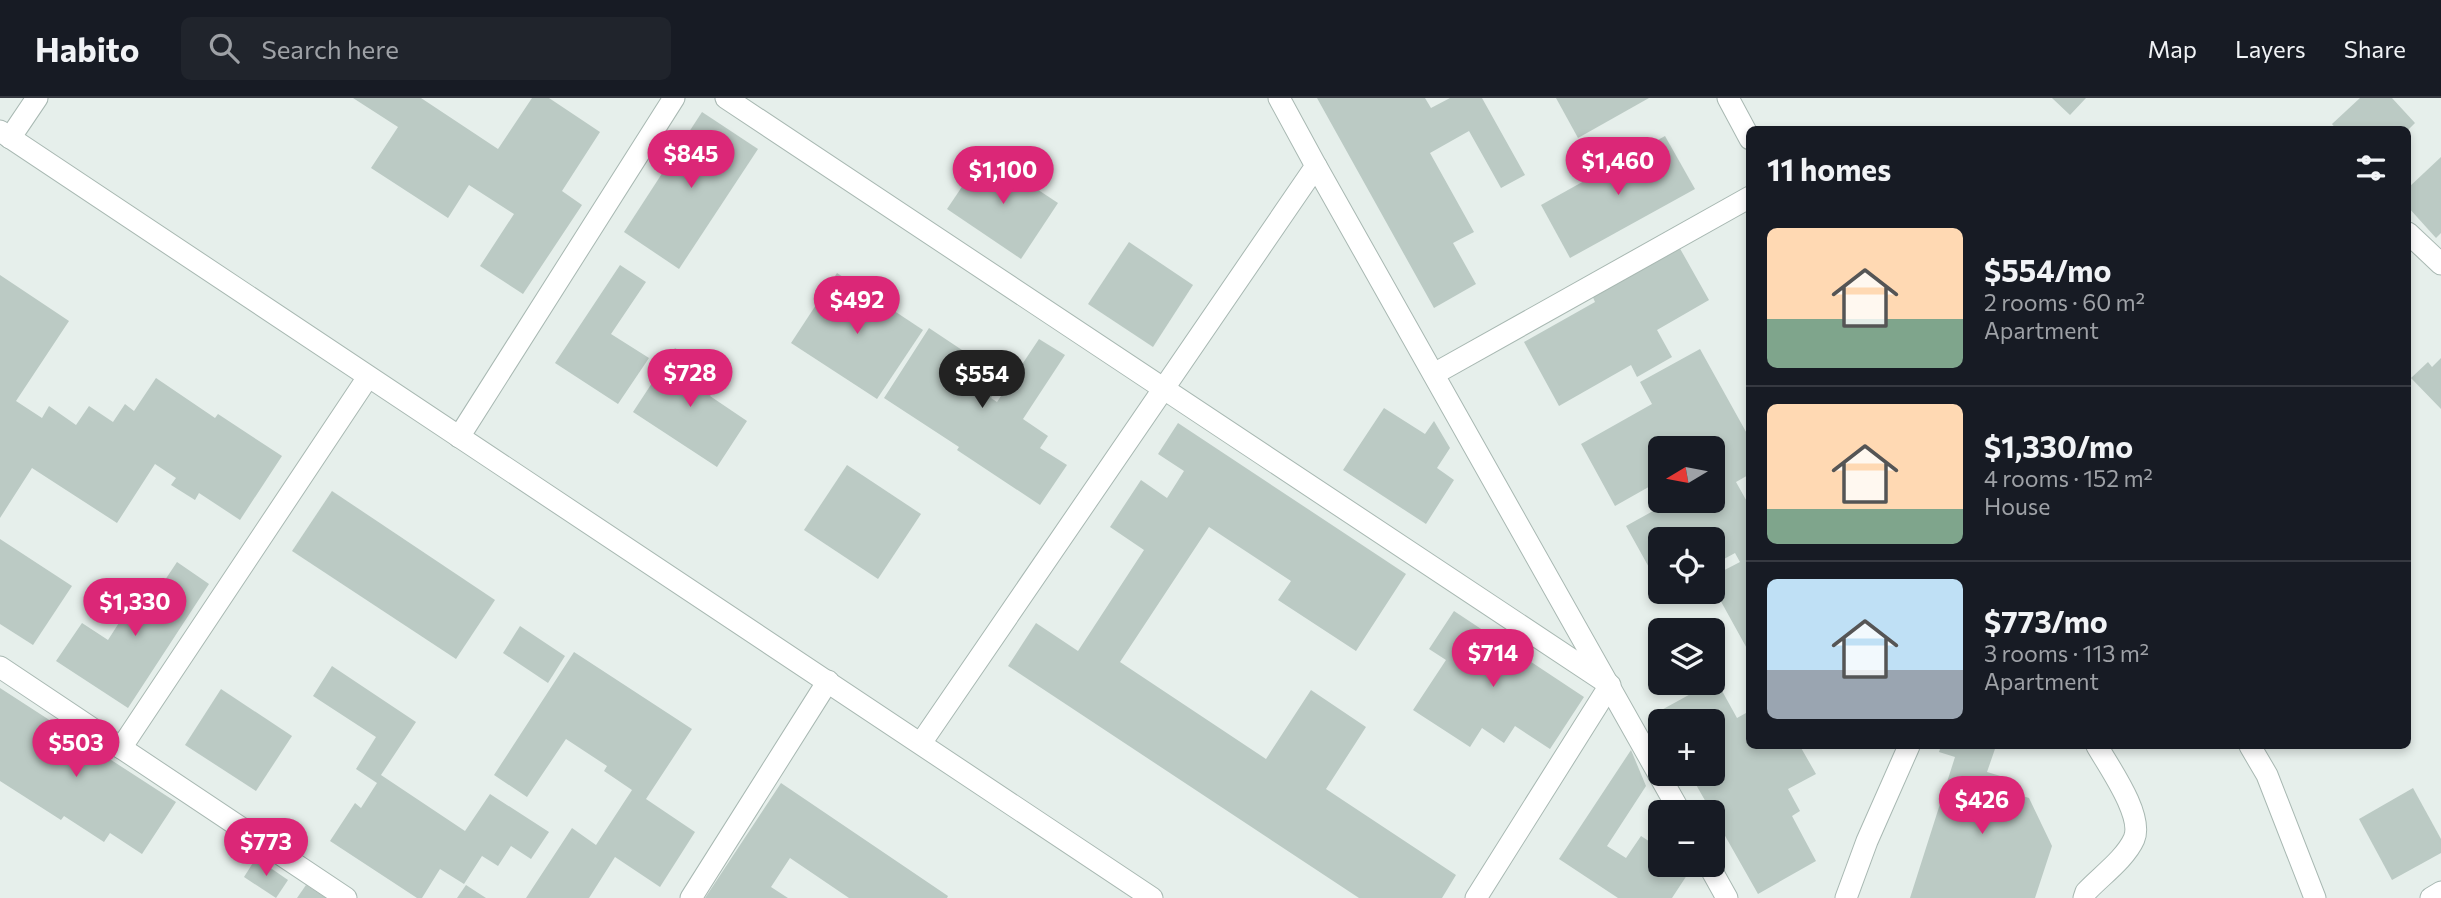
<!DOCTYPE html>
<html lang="en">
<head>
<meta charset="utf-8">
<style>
	body { margin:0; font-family:Commissioner,sans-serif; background:#20242c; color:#f1f3f6; height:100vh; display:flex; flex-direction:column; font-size:26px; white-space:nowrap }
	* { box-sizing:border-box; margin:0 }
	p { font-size:23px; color:#9ea1a6 }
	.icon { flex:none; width:38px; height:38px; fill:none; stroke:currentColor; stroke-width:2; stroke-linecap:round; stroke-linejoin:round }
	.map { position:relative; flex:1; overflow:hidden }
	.side { position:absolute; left:1746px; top:28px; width:665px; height:623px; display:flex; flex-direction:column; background:#171b24; border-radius:10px; box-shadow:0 4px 10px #0003 }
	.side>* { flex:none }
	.needle { width:46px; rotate:260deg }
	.fabs { position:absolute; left:1648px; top:338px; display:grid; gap:14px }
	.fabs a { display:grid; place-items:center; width:77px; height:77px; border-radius:10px; background:#171b24; box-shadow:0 4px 10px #0003; font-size:35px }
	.price { position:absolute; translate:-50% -60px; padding:0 16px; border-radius:24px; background:#db2777; color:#fff; font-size:23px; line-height:46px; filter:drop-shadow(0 2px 4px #0008) }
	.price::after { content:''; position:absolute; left:50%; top:42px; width:21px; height:16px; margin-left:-10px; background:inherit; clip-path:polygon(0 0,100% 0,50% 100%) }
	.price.on { background:#222; color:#fff }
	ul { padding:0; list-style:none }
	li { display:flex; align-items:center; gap:21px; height:175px; padding:0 21px }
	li+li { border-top:2px solid #363941 }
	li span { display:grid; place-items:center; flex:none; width:196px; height:140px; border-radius:10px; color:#555 }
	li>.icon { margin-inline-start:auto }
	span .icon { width:84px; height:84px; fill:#fffc; stroke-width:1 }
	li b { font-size:30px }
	h2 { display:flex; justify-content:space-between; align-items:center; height:84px; padding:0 21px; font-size:30px }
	header { display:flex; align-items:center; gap:42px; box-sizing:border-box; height:98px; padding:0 35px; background:#171b24; border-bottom:2px solid #363941 }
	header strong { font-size:33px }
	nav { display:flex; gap:38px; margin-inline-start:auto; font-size:24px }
	.search { width:490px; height:63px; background:#20242c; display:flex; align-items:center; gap:18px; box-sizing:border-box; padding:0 24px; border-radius:10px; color:#9ea1a6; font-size:26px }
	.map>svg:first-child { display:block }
	.building { fill:#bbcac4 }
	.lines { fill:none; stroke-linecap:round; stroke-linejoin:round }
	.minor-casing { stroke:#a8b8b2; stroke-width:23 }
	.minor { stroke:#fff; stroke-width:21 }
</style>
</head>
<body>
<header>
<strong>Habito</strong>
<div class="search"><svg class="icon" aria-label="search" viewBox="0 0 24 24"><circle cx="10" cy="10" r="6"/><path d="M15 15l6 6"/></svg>Search here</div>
<nav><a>Map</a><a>Layers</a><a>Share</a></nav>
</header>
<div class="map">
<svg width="2441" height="800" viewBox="0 0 2441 800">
	<rect width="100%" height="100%" fill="#e6efeb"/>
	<!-- building -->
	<g class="building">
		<path d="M353,0h68l77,51 34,-51h17l51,34 -38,59 20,14 -59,89 -43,-28 34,-52 -45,-29 -21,33 -77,-50 27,-41z"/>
		<path d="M1317,0h108l6,10 19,-10h32l43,77 -24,13 -32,-57 -39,22 44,79 -21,11 23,41 -42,24z"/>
		<path d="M1556,0h93l-71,40z"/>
		<path d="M2052,0h34l-16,17z"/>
		<path d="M2360,0h32l23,25 -7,7h-71l-5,-6z"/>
		<path d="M702,14l56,37 -79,120 -55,-37z"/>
		<path d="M1665,38l30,53 -125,69 -29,-53z"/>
		<path d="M984,56l74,49 -37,56 -74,-50z"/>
		<path d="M2441,59v76l-5,5 -28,-31v-19z"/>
		<path d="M1129,144l64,43 -40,62 -65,-43z"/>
		<path d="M1678,147l31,55 -52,30 15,27 -35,20 -6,-12 -72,41 -35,-64 71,-40 -4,-9z"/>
		<path d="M620,167l26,17 -35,52 38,24 -31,46 -63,-41z"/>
		<path d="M837,175l86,57 -46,69 -86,-56z"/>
		<path d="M0,177l69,46 -53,80 26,17 7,-12 27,19 13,-19 24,16 12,-18 9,7 22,-33 59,40 3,-4 64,42 -42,64 -41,-27 -4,7 -24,-15 5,-7 -21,-14 -38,59 -85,-55 -32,50z"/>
		<path d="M929,230l75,50 -13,20 6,4 42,-63 26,16 -42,64 25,17 -8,12 27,17 -27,40 -83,-55 2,-3 -75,-49z"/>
		<path d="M675,250l46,31 -11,17 37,25 -30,46 -84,-55z"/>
		<path d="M1700,251l50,90v35l-14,8 14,25v147l-37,-67v-11l27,-14 -5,-9 -22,12v-26h-52v50l-35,-63 47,-26h40v-52h-52v32l-46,26 -34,-62 71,-40 -12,-22z"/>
		<path d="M2441,260v51l-30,-31 17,-16 4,5z"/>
		<path d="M1384,310l41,26 9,-13 16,27 -13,20 17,12 -28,44 -83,-54z"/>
		<path d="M1178,325l228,151 -50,77 -78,-51 13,-19 -82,-54 -89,135 146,97 45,-69 55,37 -40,62 130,86 -14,23h-83l-351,-232 28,-43 42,28 66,-101 -34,-23 31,-47 26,18 17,-27 -26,-17z"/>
		<path d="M847,367l74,49 -43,65 -74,-49z"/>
		<path d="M332,393l163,109 -39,59 -164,-108z"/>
		<path d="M0,441l72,47 -39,59 -33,-21z"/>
		<path d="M177,464l32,22 -81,124 -72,-47 26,-38 26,17 32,-50 13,8z"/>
		<path d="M1454,513l130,86 -34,52 -35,-23 -11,17 -22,-15 -12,19 -57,-37 33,-50 -17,-11z"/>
		<path d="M520,528l45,30 -17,27 -45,-30z"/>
		<path d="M574,554l118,77 -46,70 49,33 -35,55 -45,-30 -26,41h-63l46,-70 24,17 36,-55 -28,-19 3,-5 -41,-27 -39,58 -33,-22z"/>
		<path d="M332,568l84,56 -35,53 84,56 25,-37 59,38 -18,27 -20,-13 -13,20 -16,-10 -18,28 -24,-15 -18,29h-5l-87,-57 25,-38 6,5 16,-25 -21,-14 20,-32 -63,-41z"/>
		<path d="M1716,582l21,38 9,-5 4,8v25h50l16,28 -28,15 12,22 -8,5 24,45 -58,33 -68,-120h23v-53h-52l-5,-8z"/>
		<path d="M0,590l176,114 -34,52 -32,-21 -6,9 -40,-26 -3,4 -61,-39z"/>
		<path d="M221,591l71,47 -36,55 -71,-46z"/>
		<path d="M1941,648h55l-9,26 27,8 -4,12 19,6 23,48 -17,52h-125l45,-141 -16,-5z"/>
		<path d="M1631,652l15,36 -39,60 19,12 15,-22 20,13v15h23l7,5 -19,29h-54l-59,-39z"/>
		<path d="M781,685l167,113 -1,2h-98l-59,-40 -19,29 17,11h-83z"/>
		<path d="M2413,690l28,51v14l-49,27 -33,-61z"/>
		<path d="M256,760l32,22 -12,18 -32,-21z"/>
		<path d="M306,787l20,13h-29z"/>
		<path d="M466,787l20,13h-29z"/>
	</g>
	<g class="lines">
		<defs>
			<g id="minor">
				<path d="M726,0l884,587 -134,213"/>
				<path d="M1728,0l22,41"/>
				<path d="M0,33l1152,767"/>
				<path d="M10,40l27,-40"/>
				<path d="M1316,68l364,646"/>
				<path d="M2408,135l33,31"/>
				<path d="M1434,276l316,-177"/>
				<path d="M459,339l215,-339"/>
				<path d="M0,569l346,231"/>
				<path d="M921,645l395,-577 -37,-68"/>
				<path d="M2250,648l17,29 48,123"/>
				<path d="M121,650l247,-371"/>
				<path d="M1708,766l19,34"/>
				<path d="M691,800l137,-217"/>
				<path d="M1846,800l21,-57 42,-95"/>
				<path d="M2084,800l2,-6c15,-16 39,-33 48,-53 10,-23 -25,-72 -37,-93"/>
				<path d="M2431,800l10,-6"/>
			</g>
		</defs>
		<!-- minor casing -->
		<use href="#minor" class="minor-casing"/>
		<!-- minor -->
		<use href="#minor" class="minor"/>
	</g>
</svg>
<div class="fabs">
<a><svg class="needle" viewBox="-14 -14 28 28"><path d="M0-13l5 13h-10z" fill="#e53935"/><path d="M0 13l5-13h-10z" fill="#9ea1a6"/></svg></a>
<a><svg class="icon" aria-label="locate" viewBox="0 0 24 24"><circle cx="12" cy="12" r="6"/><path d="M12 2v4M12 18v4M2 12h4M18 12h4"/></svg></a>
<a><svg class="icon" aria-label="layers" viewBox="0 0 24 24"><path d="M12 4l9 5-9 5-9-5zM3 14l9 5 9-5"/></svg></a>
<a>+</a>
<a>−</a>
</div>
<b class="price" style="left:691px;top:92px">$845</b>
<b class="price" style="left:1618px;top:99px">$1,460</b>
<b class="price" style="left:1003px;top:108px">$1,100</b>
<b class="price" style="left:857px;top:238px">$492</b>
<b class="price" style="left:690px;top:311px">$728</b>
<b class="price on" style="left:982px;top:312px">$554</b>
<b class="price" style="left:135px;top:540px">$1,330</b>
<b class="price" style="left:1493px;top:591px">$714</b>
<b class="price" style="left:76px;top:681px">$503</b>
<b class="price" style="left:1982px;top:738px">$426</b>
<b class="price" style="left:266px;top:780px">$773</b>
<section class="side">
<h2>11 homes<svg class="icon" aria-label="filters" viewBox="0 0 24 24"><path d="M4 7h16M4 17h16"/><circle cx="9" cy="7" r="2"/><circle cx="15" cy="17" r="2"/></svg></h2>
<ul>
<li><span style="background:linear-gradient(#ffd9b3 65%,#7fa58c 0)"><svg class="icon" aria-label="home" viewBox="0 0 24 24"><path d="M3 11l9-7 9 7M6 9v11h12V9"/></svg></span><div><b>$554/mo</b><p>2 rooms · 60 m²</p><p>Apartment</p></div></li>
<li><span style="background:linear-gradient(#ffd9b3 75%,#7fa58c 0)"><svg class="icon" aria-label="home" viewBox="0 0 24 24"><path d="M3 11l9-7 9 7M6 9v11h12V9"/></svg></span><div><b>$1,330/mo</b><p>4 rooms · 152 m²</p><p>House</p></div></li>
<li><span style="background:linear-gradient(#bfe0f5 65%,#9aa5b1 0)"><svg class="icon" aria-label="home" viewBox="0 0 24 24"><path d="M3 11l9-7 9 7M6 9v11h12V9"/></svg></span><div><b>$773/mo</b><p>3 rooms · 113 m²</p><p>Apartment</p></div></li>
</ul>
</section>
</div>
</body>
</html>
